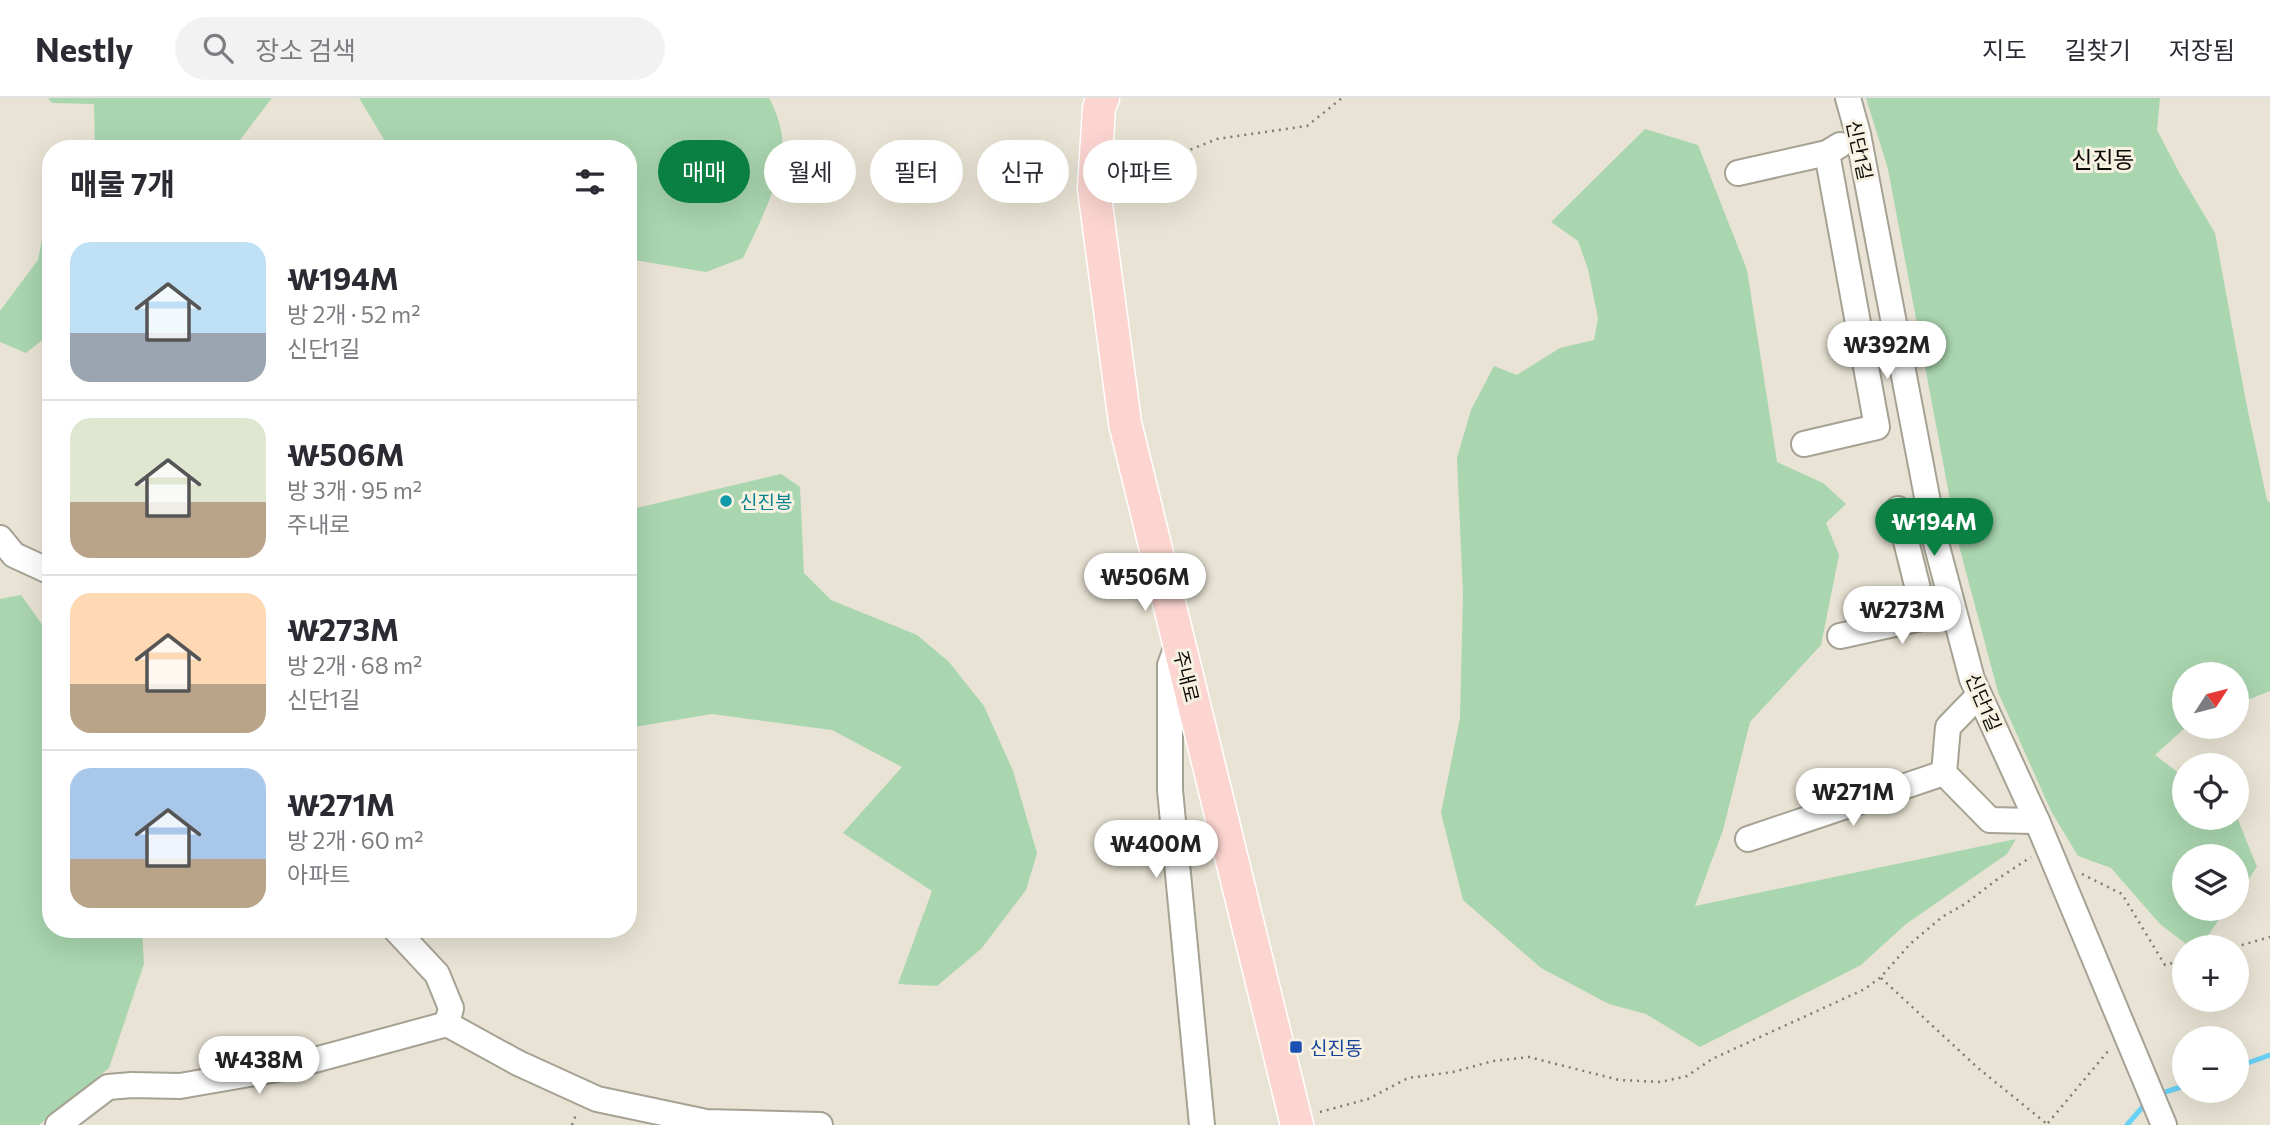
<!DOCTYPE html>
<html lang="ko">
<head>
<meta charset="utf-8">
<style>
	body { margin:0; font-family:Commissioner,"Noto Sans KR",sans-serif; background:#f2f2f3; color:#2b2b33; height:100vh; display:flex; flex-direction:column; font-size:26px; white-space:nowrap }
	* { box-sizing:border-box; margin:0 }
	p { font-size:23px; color:#7c7c81 }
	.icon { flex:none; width:38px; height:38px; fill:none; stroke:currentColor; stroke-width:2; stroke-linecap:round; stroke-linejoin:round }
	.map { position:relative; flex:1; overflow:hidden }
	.side { position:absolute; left:42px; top:42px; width:595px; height:798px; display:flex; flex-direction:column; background:#fff; border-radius:28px; box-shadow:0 7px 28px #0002 }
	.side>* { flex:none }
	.top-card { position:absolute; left:658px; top:42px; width:665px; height:63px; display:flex; gap:14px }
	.needle { width:46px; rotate:54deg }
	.controls { position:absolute; left:2172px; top:564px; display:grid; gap:14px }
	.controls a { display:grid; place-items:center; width:77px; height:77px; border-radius:50%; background:#fff; box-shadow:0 7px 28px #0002; font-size:35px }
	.price { position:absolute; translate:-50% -60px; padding:0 16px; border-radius:24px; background:#fff; color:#222; font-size:23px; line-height:46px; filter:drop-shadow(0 2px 4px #0008) }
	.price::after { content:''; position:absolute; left:50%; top:42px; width:21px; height:16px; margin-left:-10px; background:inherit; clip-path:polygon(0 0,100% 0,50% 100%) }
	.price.active { background:#0b8043; color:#fff }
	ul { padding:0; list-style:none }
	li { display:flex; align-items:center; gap:21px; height:175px; padding:0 28px }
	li+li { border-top:2px solid #e1e1e2 }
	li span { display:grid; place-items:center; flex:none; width:196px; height:140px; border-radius:21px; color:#555 }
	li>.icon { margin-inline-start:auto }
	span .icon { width:84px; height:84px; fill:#fffc; stroke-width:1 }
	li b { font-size:30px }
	h2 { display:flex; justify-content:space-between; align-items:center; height:84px; padding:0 28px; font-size:30px }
	.tag { padding:0 24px; border-radius:32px; background:#fff; box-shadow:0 7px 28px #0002; font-size:24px; line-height:63px }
	.tag.active { background:#0b8043; color:#fff }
	header { display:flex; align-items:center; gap:42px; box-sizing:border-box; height:98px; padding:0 35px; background:#fff; border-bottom:2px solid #e1e1e2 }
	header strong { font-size:33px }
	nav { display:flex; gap:38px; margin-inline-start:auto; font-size:24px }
	.search { width:490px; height:63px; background:#f2f2f3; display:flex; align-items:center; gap:18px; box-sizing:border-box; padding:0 24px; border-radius:38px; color:#7c7c81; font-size:26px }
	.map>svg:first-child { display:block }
	.green { fill:#a9d5af }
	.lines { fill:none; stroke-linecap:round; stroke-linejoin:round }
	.stream { stroke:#69d0f6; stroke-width:5 }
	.minor-casing { stroke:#a6a293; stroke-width:28 }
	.major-casing { stroke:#fff; stroke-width:35 }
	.path { stroke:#7e7b71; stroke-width:2.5; stroke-dasharray:2 5; stroke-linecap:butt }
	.minor { stroke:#fff; stroke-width:24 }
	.major { stroke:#fcd5d0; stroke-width:32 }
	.culture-dot { fill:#0f9aa8; stroke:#f6f1e1; stroke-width:2.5 }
	.transit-dot { fill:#1a4fb4; stroke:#f6f1e1; stroke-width:2.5 }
	.labels { text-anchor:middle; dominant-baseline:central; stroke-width:6; stroke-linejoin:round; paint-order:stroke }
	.street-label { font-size:19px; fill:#0d0b07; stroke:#f6f1e1 }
	.culture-label { font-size:19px; fill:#0d838f; stroke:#f6f1e1; text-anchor:start }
	.transit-label { font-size:19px; fill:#164399; stroke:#f6f1e1; text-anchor:start }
	.quarter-label { font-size:23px; fill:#0d0b07; stroke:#f6f1e1 }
</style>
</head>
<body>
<header>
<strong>Nestly</strong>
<div class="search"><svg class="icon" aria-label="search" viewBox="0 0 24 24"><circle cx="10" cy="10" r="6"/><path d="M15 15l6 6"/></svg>장소 검색</div>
<nav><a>지도</a><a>길찾기</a><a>저장됨</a></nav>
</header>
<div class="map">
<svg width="2270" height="1027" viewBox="0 0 2270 1027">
	<rect width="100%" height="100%" fill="#e8e3d4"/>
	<!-- green -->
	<g class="green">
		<path d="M48,0h224l-39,51h-138l-1,-45 -42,-1z"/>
		<path d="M359,0h410c9,16 16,39 13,58 -4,31 -25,73 -39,102l-37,14 -78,-13v-110h-246l3,-8z"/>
		<path d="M1866,0h294l-3,32 23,44 35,59 31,169 21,98 3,3v188l-33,13 -1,-30h-52v52h3l-32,29 29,22v40h53l20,50 -20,28 -1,-39h-52v52h43l-27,39h-10l-30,-23 -49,-56 -33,-12 -27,-45 -53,-119 -40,-150 -70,-373z"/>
		<path d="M1645,31l53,16 49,125 30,192 46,21 23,21 -20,19 13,32 -18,90 -71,77 -27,108 -28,76 321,-67 -9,15 -101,70 -45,41 -161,82 -54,-33 -37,-10 -68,-36 -78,-68 -22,-87 19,-95 3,-124 -6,-136 14,-48 23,-44 23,9 43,-27 34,-8 4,-22 -10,-49 -10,-28 -27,-19z"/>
		<path d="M51,94v141l-25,20 -26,-11v-31l38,-51z"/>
		<path d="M781,376l19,13 4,86 27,27 86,35 32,27 35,44 29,65 24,82 -11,37 -45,59 -44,37 -39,-2 34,-93 -89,-58 59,-66 -70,-37 -120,-16 -84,14v-218z"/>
		<path d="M21,497l30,42v292h91l2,35 -35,104 -70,57h-39v-526z"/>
	</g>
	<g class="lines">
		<!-- stream -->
		<g class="stream">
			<path d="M2236,969l34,-12"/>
			<path d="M2159,996l25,-8"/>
			<path d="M2127,1027l19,-22"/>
		</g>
		<defs>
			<g id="minor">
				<path d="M1848,0l10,36 77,405 37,140 65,142 127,304"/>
				<path d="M1738,75l89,-20 13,-8"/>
				<path d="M1804,346l73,-17 -50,-274"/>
				<path d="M1898,411l27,108"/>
				<path d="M0,440l14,17 37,17"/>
				<path d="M1840,538l113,-25"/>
				<path d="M1178,545l-8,22v125l32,335"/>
				<path d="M1979,597l-31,32 -4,46 46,47 47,1"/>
				<path d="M1748,741l196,-66"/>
				<path d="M395,831l42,45 14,34 -4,16"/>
				<path d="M58,1027l50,-38 24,-2 48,1 109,-19 158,-43 71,39 79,36 109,23 114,3"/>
			</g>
			<path id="major" d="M1103,0l-4,10 -5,81 31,234 172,702"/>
		</defs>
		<!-- minor casing -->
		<use href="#minor" class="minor-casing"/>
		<!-- major casing -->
		<use href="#major" class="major-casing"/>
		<!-- path -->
		<g class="path">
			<path d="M1119,80l98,-39 90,-13 35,-28"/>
			<path d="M2082,776l40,20 43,71 19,-5"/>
			<path d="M2235,849l35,-10"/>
			<path d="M1881,880l97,90 69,56"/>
			<path d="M1320,1014l48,-13 40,-21 45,-6 40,-11 36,-4 90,23 42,2 26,-6 25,-17 153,-70 16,-12 29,-33 32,-27 23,-13 34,-26 32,-21"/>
			<path d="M2048,1025l61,-73"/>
			<path d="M572,1027l5,-13"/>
		</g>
		<!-- minor -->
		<use href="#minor" class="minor"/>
		<!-- major -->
		<use href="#major" class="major"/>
	</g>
	<!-- markers -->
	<circle class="culture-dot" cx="726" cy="403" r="7"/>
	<rect class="transit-dot" x="1289" y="942" width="14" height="14" rx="3.5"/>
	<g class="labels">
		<!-- street labels -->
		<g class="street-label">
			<text transform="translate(1860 52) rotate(78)">신단1길</text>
			<text transform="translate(1187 578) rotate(76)">주내로</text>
			<text transform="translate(1984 604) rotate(67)">신단1길</text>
		</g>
		<!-- culture labels -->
		<g class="culture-label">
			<text x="740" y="403">신진봉</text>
		</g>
		<!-- transit labels -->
		<g class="transit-label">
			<text x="1310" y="949">신진동</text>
		</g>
		<!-- quarter labels -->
		<g class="quarter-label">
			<text x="2103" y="61">신진동</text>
		</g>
	</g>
</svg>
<div class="controls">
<a><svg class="needle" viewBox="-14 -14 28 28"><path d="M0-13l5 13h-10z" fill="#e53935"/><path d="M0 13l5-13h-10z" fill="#7c7c81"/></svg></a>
<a><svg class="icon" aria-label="locate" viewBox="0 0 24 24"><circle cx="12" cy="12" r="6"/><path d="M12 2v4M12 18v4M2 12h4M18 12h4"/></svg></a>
<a><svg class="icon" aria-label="layers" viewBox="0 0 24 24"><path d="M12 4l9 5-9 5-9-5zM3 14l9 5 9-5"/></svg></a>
<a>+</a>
<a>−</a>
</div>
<b class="price" style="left:1887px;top:283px">₩392M</b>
<b class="price active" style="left:1934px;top:460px">₩194M</b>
<b class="price" style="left:1145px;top:515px">₩506M</b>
<b class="price" style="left:1902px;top:548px">₩273M</b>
<b class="price" style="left:1853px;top:730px">₩271M</b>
<b class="price" style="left:1156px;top:782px">₩400M</b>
<b class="price" style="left:259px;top:998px">₩438M</b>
<div class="top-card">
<a class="tag active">매매</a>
<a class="tag">월세</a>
<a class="tag">필터</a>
<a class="tag">신규</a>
<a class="tag">아파트</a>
</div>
<section class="side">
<h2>매물 7개<svg class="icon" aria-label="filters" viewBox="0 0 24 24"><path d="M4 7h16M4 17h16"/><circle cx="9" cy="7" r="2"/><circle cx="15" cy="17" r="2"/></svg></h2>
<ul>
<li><span style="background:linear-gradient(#bfe0f5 65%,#9aa5b1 0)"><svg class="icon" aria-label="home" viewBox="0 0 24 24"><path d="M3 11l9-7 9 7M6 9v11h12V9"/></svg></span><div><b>₩194M</b><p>방 2개 · 52 m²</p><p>신단1길</p></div></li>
<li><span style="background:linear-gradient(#dfe7d0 60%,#b9a48a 0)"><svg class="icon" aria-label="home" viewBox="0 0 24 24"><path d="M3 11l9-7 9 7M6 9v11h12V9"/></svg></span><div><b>₩506M</b><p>방 3개 · 95 m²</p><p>주내로</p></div></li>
<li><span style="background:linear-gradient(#ffd9b3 65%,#b9a48a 0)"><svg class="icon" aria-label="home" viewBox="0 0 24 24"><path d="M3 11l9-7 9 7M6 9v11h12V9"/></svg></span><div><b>₩273M</b><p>방 2개 · 68 m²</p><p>신단1길</p></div></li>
<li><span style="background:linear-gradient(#a9c7e8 65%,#b9a48a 0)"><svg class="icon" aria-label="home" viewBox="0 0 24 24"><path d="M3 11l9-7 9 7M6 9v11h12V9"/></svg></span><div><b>₩271M</b><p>방 2개 · 60 m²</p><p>아파트</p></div></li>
</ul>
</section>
</div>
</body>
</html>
